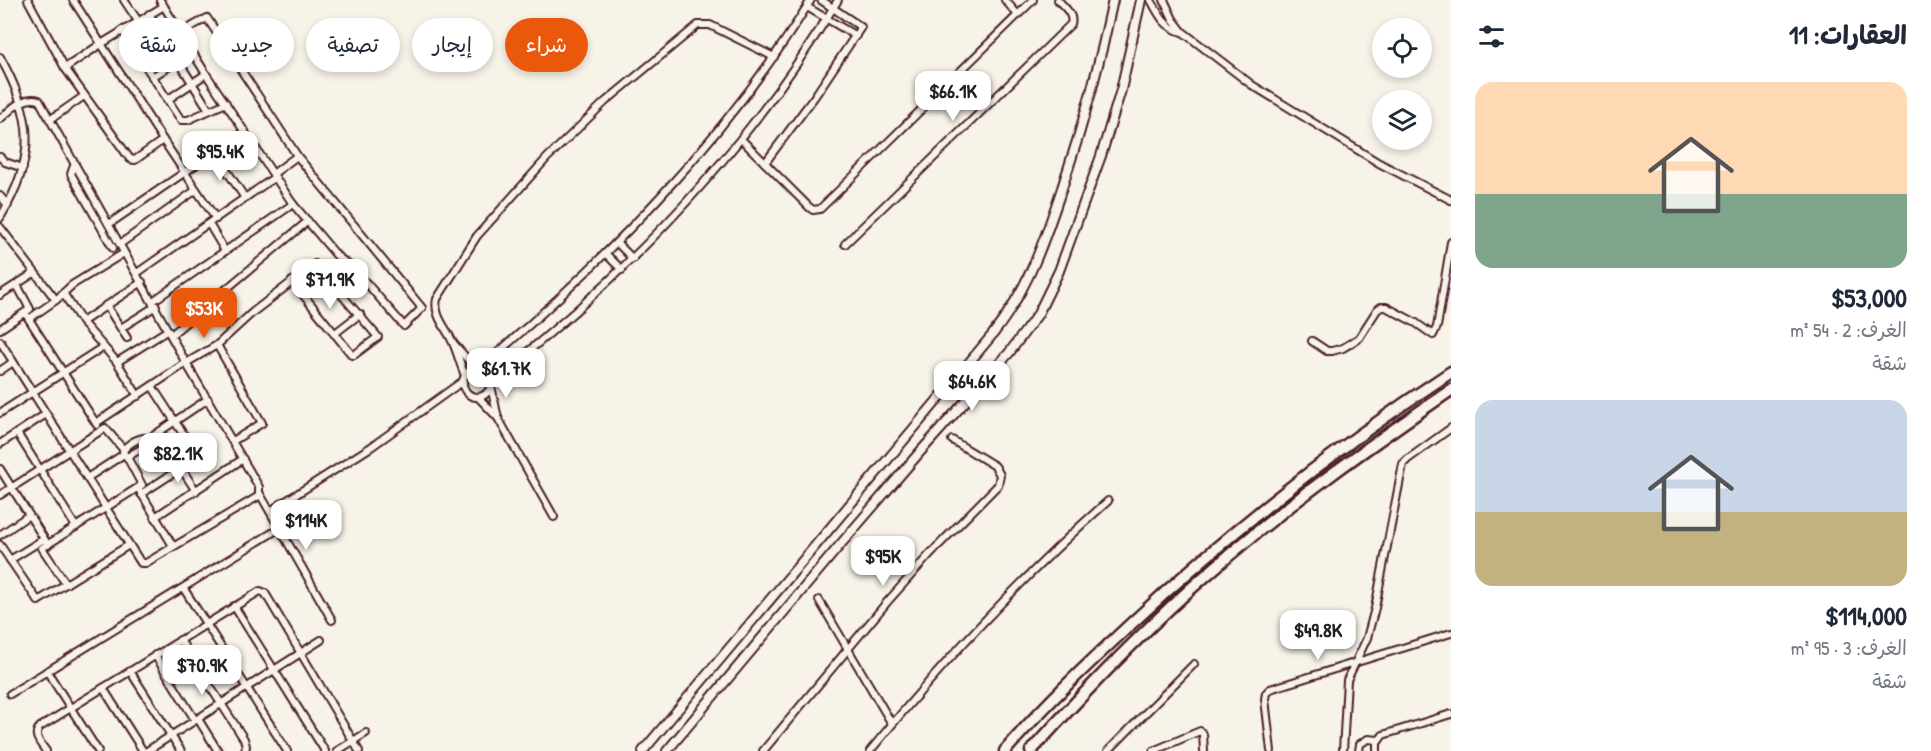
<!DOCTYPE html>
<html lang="ar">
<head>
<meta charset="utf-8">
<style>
	body { margin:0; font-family:"Patrick Hand","Playpen Sans Arabic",sans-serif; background:#f2f2f3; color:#1f2937; direction:rtl; height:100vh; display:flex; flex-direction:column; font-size:22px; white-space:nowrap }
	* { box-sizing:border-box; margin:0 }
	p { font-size:20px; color:#747a83 }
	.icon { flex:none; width:33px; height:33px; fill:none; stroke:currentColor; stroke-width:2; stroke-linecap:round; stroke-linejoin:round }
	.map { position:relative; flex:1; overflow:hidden; direction:ltr }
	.side { display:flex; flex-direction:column; background:#fff; width:480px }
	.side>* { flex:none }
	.banner { position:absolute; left:18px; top:18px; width:570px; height:54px; direction:rtl; display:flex; gap:12px }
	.fabs { position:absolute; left:1372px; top:18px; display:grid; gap:12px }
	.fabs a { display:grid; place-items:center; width:60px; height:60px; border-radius:50%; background:#fff; box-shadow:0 3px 9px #0003; font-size:30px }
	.price { position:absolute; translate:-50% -51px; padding:0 14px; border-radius:12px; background:#fff; color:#222; font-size:20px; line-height:39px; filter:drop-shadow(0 2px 3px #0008) }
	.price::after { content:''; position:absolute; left:50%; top:36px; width:18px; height:14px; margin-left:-9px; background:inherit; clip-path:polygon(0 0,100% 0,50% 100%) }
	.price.active { background:#ea580c; color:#fff }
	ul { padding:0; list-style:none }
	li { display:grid; align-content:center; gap:12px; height:318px; padding:0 24px }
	li span { display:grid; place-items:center; height:186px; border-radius:18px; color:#555 }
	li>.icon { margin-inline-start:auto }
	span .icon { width:108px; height:108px; fill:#fffc; stroke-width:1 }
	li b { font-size:26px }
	h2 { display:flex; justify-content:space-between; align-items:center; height:72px; padding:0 24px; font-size:26px }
	.tag { padding:0 21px; border-radius:27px; background:#fff; box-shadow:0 3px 9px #0003; font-size:21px; line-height:54px }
	.tag.active { background:#ea580c; color:#fff }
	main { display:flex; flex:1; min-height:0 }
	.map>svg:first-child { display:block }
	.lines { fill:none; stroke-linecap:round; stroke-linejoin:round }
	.minor-casing { stroke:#4a1f2b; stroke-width:10 }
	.tertiary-casing { stroke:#4a1f2b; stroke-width:12 }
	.motorway-casing { stroke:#4a1f2b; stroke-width:15 }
	.minor { stroke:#f7f3e8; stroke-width:6 }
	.tertiary { stroke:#f7f3e8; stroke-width:8 }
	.motorway { stroke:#f7f3e8; stroke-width:10 }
</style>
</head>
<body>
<main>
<section class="side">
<h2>العقارات: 11<svg class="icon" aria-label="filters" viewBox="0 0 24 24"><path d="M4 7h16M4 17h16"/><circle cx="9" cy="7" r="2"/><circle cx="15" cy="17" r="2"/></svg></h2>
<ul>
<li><span style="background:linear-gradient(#ffd9b3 60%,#7fa58c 0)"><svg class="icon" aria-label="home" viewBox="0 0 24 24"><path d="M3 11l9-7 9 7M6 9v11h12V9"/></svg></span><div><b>$53,000</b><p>الغرف: 2 · 54 m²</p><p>شقة</p></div></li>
<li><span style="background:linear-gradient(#c9d6e8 60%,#c2b280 0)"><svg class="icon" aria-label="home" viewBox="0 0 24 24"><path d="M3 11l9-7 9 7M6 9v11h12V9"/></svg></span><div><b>$114,000</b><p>الغرف: 3 · 95 m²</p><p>شقة</p></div></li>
</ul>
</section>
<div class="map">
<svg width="1451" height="751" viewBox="0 0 1451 751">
	<rect width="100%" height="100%" fill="#f7f3e8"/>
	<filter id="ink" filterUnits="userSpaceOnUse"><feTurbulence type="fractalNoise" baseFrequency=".0167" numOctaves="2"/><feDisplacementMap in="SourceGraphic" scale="12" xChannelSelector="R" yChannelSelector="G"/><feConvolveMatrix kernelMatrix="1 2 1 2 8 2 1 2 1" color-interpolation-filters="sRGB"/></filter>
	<g filter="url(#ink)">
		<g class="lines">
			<defs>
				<g id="minor">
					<path d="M28,0l37,68 65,91 5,1 28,-20"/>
					<path d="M73,0l90,140 53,79"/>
					<path d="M124,0l14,21"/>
					<path d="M160,0l46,74 87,130 44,52 18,14 49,56 18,-18 -124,-151 -91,-139 -27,15"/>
					<path d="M1005,0l13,15"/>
					<path d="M1151,0c8,15 13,27 31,32"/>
					<path d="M1164,0l9,19 10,13 69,53 127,78 72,37"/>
					<path d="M807,7l49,29"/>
					<path d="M149,14l60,96"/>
					<path d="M122,30l59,90h7l38,-17"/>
					<path d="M138,54l25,-16"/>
					<path d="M0,57c34,61 37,100 0,161"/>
					<path d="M65,68l36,-24 63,-38"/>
					<path d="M152,77l26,-16"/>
					<path d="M167,100l39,-26"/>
					<path d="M0,119c11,-9 23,-24 39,-19l147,263 73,124v9l-113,67h-5l-141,-222"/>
					<path d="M51,119l33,-23"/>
					<path d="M741,139l68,68 4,3 7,-1 213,-209"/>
					<path d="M215,153l30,45"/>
					<path d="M0,157l5,5 18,6"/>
					<path d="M75,163l-4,11 42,74"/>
					<path d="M765,163l50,-67 46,-69 -40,-27"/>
					<path d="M273,174l24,-18"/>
					<path d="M0,196l8,9"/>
					<path d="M109,224l136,-93"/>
					<path d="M209,224l16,27"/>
					<path d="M0,227l56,73"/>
					<path d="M617,243l16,16"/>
					<path d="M120,244l76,-54"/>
					<path d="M845,244l226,-220c3,-10 -7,-17 -13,-24"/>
					<path d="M606,254l16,16"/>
					<path d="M137,273l138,-96"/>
					<path d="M63,293l19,29 35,40 21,34"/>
					<path d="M0,295l34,-22"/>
					<path d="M153,301l140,-97"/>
					<path d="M106,305l21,33"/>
					<path d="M25,313l72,112"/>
					<path d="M29,319l27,-19 16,-15 52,-32"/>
					<path d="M82,322l60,-40"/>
					<path d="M121,328l35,-22"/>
					<path d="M0,329l30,-20 -13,-24"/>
					<path d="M334,334l26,-20"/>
					<path d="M171,335l137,-114"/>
					<path d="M1312,341l15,10h5l11,-3 16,-10 18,-28 4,-3h5l30,16 17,12 4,-8 14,-85"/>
					<path d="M454,344l22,25"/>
					<path d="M217,345l45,78 -29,18"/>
					<path d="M117,362l51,-32"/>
					<circle cx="477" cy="383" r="14"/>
					<path d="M479,369c127,-109 244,-226 332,-369"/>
					<path d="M0,371l13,-9"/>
					<path d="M465,375c-5,-10 -7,-21 -12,-32 -6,-15 -20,-27 -16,-44l40,-63 70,-78 58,-56 93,-77h12l64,32"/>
					<path d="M491,381c137,-106 257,-232 347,-381"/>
					<path d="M491,386l7,32 56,99"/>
					<path d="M478,397l20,21"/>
					<path d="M0,413l103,-66"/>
					<path d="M96,423l90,-60 31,-18 36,-33 61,-47 1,-1 63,73 -24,18h-2l-60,-74"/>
					<path d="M17,433l59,94"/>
					<path d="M0,444l46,-30"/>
					<path d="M124,454l3,3 19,-11 2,-4 -1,-2"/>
					<path d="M181,468l15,23"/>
					<path d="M0,469l48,76"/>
					<path d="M87,478l37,-24 -1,-2c2,-7 15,-14 22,-14l2,2 61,-41"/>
					<path d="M140,491l33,55"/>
					<path d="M141,494l57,-37 -46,-71"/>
					<path d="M260,494l72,126"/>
					<path d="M0,495l105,-67 18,21"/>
					<path d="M270,511l101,-64 92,-66"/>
					<path d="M155,517l88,-58"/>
					<path d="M0,535l29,-20"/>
					<path d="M0,545l38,56 91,-56"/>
					<path d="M10,560l34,-21"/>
					<path d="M66,584l-24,-36 100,-63 -15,-28"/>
					<path d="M184,589l103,162"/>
					<path d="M819,600l73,124"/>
					<path d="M234,606l91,145"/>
					<path d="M180,640l64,99 2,7 -1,5"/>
					<path d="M155,655l40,65"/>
					<path d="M47,671l51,80"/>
					<path d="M130,671l51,80"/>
					<path d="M103,688l40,63"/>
					<path d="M10,694l270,-166"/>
					<path d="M198,719l20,32"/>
					<path d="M46,751c-5,-7 -14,-16 -6,-24l220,-136 5,2 94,158"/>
					<path d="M147,751l174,-111"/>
					<path d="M337,751l29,-18"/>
					<path d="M763,751l125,-150 42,-47 68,-69 2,-10 -5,-9 -43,-26"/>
					<path d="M870,751c74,-90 151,-173 238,-250"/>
					<path d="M1108,751l86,-87"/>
					<path d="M1153,751l47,-20 3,3 1,17"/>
					<path d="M1271,751l-6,-52 1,-6 4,-4 181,-56"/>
					<path d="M1343,751l4,-71 20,-42 8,-30 28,-144 5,-5 43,-31"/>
					<path d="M1359,751l1,-7 8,-5 11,1"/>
					<path d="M1377,751v-8l6,-8 68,-21"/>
				</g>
				<g id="tertiary">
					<path d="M643,751l350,-417c36,-46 52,-95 70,-149 20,-60 37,-122 50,-185"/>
					<path d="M667,751l173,-206 80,-93 89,-99 29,-39 21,-43 42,-115 20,-66 20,-90"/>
				</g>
				<g id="motorway">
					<path d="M1005,751c39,-46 84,-88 128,-129 99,-92 205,-176 318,-250"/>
					<path d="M1031,751c57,-63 116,-125 180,-180 75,-66 157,-124 240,-181"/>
				</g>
			</defs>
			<!-- minor casing -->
			<use href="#minor" class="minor-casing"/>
			<!-- tertiary casing -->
			<use href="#tertiary" class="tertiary-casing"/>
			<!-- motorway casing -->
			<use href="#motorway" class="motorway-casing"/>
			<!-- minor -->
			<use href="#minor" class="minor"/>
			<!-- tertiary -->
			<use href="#tertiary" class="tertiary"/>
			<!-- motorway -->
			<use href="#motorway" class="motorway"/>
		</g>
	</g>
</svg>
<div class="fabs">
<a><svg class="icon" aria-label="locate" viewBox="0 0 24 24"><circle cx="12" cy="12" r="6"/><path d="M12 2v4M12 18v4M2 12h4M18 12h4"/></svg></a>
<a><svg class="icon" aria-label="layers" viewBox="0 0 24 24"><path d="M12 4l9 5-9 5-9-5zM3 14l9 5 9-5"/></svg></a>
</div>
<b class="price" style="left:953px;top:122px">$66.1K</b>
<b class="price" style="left:220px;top:182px">$95.4K</b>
<b class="price" style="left:330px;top:310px">$71.9K</b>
<b class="price active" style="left:204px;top:339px">$53K</b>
<b class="price" style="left:506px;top:399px">$61.7K</b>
<b class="price" style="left:972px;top:412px">$64.6K</b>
<b class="price" style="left:178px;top:484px">$82.1K</b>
<b class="price" style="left:306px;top:551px">$114K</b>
<b class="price" style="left:883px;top:587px">$95K</b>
<b class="price" style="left:1318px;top:661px">$49.8K</b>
<b class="price" style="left:202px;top:696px">$70.9K</b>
<div class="banner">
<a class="tag active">شراء</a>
<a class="tag">إيجار</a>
<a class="tag">تصفية</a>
<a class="tag">جديد</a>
<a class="tag">شقة</a>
</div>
</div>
</main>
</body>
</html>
